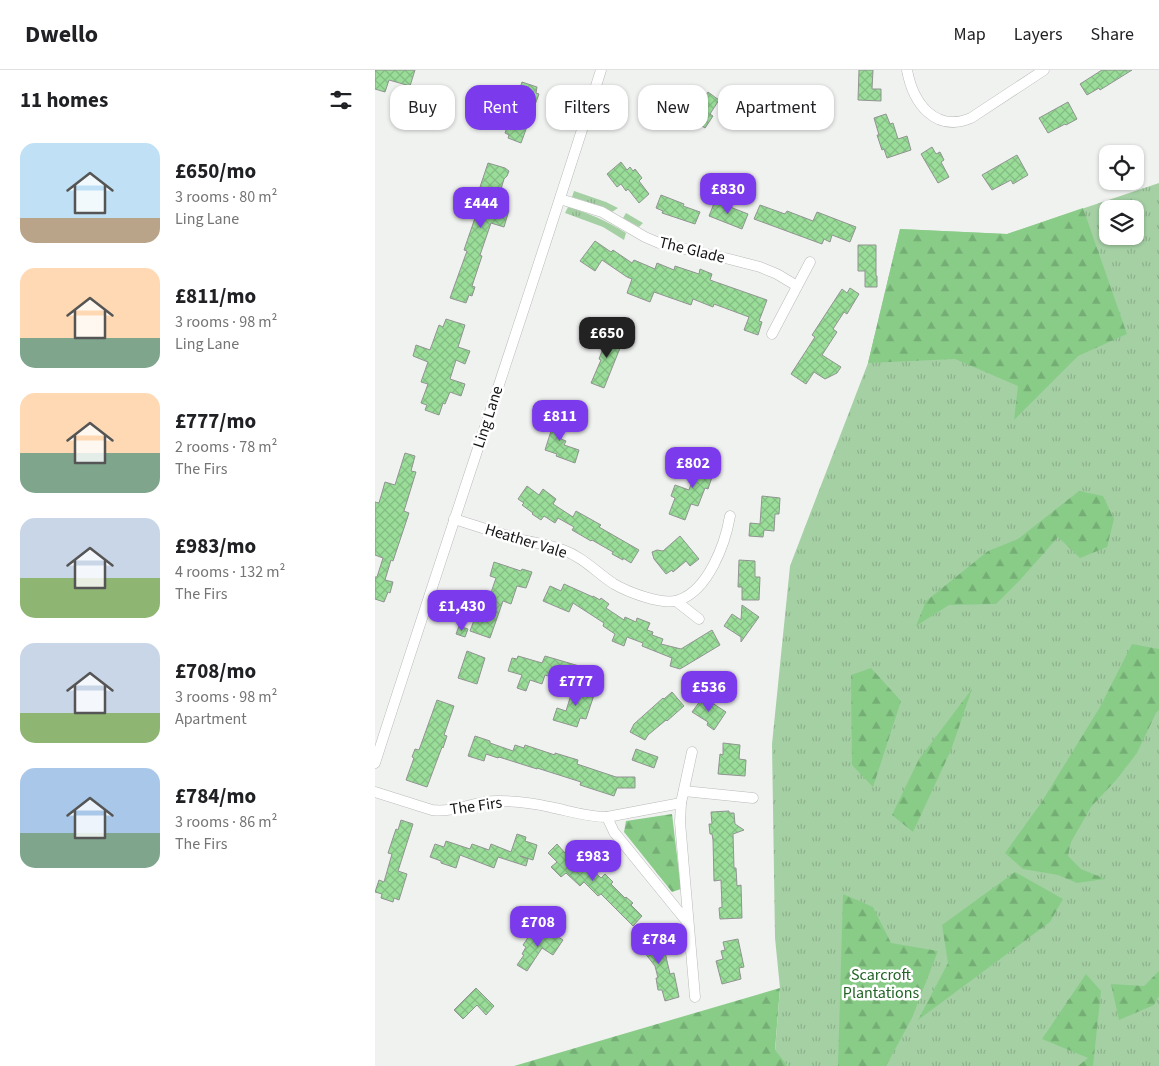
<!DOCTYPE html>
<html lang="en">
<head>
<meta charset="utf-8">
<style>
	body { margin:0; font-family:"Source Sans 3",sans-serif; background:#f2f2f2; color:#202124; height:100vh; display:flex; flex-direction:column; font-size:19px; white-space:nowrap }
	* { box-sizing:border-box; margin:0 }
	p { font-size:16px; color:#757577 }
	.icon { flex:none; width:28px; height:28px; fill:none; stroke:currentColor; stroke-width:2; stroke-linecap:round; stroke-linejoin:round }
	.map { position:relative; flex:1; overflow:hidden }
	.side { display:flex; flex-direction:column; background:#fff; width:375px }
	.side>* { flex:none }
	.hud { position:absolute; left:15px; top:15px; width:475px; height:45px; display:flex; gap:10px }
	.buttons { position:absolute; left:724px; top:75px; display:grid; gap:10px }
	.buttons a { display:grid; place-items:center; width:45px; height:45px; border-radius:10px; background:#fff; box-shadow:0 1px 4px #0004; font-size:25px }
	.price { position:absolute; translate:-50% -42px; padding:0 11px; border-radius:10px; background:#7c3aed; color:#fff; font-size:16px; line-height:32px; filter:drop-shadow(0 1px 2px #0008) }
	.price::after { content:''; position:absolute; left:50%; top:30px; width:15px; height:11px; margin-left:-8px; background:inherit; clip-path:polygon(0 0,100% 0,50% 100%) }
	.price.active { background:#222; color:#fff }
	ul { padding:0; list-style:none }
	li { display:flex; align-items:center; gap:15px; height:125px; padding:0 20px }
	li span { display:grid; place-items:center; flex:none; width:140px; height:100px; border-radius:15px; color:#555 }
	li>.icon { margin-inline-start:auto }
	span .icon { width:60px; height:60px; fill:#fffc; stroke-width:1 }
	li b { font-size:21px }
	h2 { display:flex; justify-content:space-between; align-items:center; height:60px; padding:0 20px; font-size:21px }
	.tag { padding:0 18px; border-radius:15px; background:#fff; box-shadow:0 1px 4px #0004; font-size:18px; line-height:45px }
	.tag.active { background:#7c3aed; color:#fff }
	header { display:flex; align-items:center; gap:30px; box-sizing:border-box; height:70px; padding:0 25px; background:#fff; border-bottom:1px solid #e0e0e0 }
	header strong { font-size:24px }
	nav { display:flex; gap:28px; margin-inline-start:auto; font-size:18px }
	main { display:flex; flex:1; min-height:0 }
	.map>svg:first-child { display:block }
	.grass { fill:url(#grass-tufts); fill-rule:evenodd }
	.forest { fill:url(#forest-firs) }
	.building { fill:url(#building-cross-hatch); stroke:#919491 }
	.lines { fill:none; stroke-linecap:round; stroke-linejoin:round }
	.minor-casing { stroke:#b8bbb8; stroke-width:11 }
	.minor { stroke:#fff; stroke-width:10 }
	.labels { text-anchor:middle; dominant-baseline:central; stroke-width:5; stroke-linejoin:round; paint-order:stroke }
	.street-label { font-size:16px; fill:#141414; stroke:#fefffe }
	.park-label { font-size:16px; fill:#216425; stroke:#fefffe }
</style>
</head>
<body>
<header>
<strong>Dwello</strong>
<nav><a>Map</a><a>Layers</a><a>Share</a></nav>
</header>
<main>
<section class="side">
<h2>11 homes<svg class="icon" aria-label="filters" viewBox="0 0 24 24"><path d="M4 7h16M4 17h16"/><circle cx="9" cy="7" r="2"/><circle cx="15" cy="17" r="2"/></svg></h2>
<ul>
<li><span style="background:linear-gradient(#bfe0f5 75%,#b9a48a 0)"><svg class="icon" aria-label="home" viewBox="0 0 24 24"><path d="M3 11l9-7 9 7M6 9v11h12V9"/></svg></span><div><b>£650/mo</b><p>3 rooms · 80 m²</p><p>Ling Lane</p></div></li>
<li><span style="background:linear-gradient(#ffd9b3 70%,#7fa58c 0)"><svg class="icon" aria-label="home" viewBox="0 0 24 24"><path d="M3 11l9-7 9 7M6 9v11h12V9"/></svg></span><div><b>£811/mo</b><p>3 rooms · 98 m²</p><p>Ling Lane</p></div></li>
<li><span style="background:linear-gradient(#ffd9b3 60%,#7fa58c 0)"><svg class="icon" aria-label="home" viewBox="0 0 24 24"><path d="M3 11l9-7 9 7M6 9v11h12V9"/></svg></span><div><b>£777/mo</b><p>2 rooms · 78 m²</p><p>The Firs</p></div></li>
<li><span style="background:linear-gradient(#c9d6e8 60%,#8fb573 0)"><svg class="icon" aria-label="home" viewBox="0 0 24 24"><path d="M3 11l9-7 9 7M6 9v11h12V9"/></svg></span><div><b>£983/mo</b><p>4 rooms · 132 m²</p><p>The Firs</p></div></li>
<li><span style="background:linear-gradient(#c9d6e8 70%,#8fb573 0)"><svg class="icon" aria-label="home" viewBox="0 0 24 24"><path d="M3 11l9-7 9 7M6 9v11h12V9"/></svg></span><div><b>£708/mo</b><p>3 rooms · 98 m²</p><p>Apartment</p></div></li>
<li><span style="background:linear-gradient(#a9c7e8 65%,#7fa58c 0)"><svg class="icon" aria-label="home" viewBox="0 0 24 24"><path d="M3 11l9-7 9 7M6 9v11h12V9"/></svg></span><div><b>£784/mo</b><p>3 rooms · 86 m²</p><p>The Firs</p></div></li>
</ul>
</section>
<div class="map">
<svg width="784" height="996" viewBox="0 0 784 996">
	<defs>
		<pattern id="grass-tufts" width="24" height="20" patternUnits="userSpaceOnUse" patternTransform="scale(1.25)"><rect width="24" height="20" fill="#a5d0a4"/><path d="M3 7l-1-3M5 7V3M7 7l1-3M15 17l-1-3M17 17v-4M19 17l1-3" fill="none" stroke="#8db28c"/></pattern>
		<pattern id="forest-firs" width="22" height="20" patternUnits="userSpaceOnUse" patternTransform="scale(1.25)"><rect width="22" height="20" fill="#89cc88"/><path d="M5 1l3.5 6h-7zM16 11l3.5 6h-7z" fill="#75ae74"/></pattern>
		<pattern id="building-cross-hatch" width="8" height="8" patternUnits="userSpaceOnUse" patternTransform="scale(1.25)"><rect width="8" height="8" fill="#9add99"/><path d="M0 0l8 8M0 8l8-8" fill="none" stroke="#84bd83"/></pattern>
	</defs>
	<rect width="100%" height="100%" fill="#f0f2f0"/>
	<!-- grass -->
	<g class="grass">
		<path d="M784,113v883h-371l-13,-15 5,-63 -5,-50 -3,-194 18,-178 78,-203 32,-134 107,5zM732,139h28v27h-28z"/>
		<path d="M199,121l32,11 12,6 -6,4 -8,-5 -32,-10z"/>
		<path d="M193,137c23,7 37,13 58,26l-2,7 -21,-13 -38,-14z"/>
		<path d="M251,143l17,10 -4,4 -16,-9z"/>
	</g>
	<!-- forest -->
	<g class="forest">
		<path d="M708,138l44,126 -49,22 -64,64 4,-34 -63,-27 -87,4 32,-134 107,5z"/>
		<path d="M704,421l24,5 11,23 -7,28 -27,11 -22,-21 -37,42 -25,25 -47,1 -33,21 10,-25 62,-50 30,-12z"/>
		<path d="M757,574l27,5v61l-3,3 -19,40 -20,26 -26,28 -20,35 -3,14 13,13 24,10 -28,4 -19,-8 -35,-6 -18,-16 36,-50 59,-96z"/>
		<path d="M496,598l30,33 -28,86 -21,-22 -1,-90z"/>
		<path d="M597,619l-21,61 -38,82 -21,-17 27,-56z"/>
		<path d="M297,744l9,75 -9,3 -48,-60 2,-11z"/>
		<path d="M640,802l48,27 -13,23 -132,98 30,-57 -6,-38z"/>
		<path d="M468,824l30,13 18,36 47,8 -26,67 -26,48h-48z"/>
		<path d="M784,901v25l-5,9 -35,15 -8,-36 33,2z"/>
		<path d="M711,904l15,17 -8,75h-15l10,-8 -46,-19z"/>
		<path d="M405,918l-5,62 13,16h-274z"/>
	</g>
	<!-- building -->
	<g class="building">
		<path d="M0,0h40l-5,16 -21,-6 -4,12 -10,-3z"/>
		<path d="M484,0h14l-1,19h9v12l-23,-1z"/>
		<path d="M727,0h30l-32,20 -1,-2 -12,7 -7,-11z"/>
		<path d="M147,12l15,5 -1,6 3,1 -18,49 -13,-5 1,-3 -4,-2z"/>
		<path d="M333,22l11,8 -9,14 3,2 -8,12 -15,-10z"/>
		<path d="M693,32l9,17 -11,6 -1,-1 -17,9 -9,-15z"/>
		<path d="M511,44l4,10 3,-1 5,16 9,-3 4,14 -24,8 -3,-9 -2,1 -5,-15h2l-5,-17z"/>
		<path d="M557,77l4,7 4,-2 4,8 -3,2 8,15 -11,6 -17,-29z"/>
		<path d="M642,85l11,20 -15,9 -2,-4 -19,10 -10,-15z"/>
		<path d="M246,92l6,8 3,-3 3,4 2,-2 7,9 -3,3 10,13 -10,9 -11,-14 -2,2 -5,-7 -4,3 -10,-13z"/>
		<path d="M113,93l17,5 4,3 -2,5 -3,3 -8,27 13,4 -5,17 -13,-4 -11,32 2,1 -10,30 3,1 -3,9 -3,-1 -3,8 -16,-5 17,-47 -3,-1 11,-32 -6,-2 6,-17h1z"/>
		<path d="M286,125l23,9 -1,2 17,6 -5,12 -33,-11 1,-2 -7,-3z"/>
		<path d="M340,131l33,13 -6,15 -33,-13z"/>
		<path d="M385,135l25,9 2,-3 26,10 4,-9 39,15 -6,15 -18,-7 -2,7 -6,-3 -2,5 -68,-25z"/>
		<path d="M220,171l16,11 2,-2 19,13 2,-3 21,9 2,-6 17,7 1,-4 24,8 1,-5 12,5 -2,6 57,20 -8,21 3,1 -4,13 -14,-5 5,-13 -35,-13 -1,3 -20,-8 -2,6 -37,-13 -4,10 -23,-9 5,-14 -5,-2 -25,-17 -7,11 -15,-10z"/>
		<path d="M483,175h18v31h1v11h-12v-16h-7z"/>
		<path d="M475,218l9,6 -12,20 -3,-2 -11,17 4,3 -15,23 19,12 -4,6 -12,6 -11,-7 -8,12 -15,-10 24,-37 -3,-2 30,-46 5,4z"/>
		<path d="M71,249l19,6 -7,22 12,4 -5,13 -9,-4 -6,19 15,5 -4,12 -11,-4 -5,12 -2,-1 -4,12 -14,-5 2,-5 -6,-2 7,-19 -7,-2 7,-20 -15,-6 3,-11 14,5 9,-25 4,2z"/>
		<path d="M234,262l15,6 -20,50 -13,-5 10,-23 -2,-1z"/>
		<path d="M177,348l15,5 -6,16 5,2 -2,4 15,5 -4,13 -19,-7 1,-2 -12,-4 6,-19 -3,-1z"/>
		<path d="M30,383l10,3 -4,15 5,1 -12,39 5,2 -16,48 -2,-1 -6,20 8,2 -3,11 -2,-1 -4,10 -9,-3v-22h2l6,-19 -8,-3v-53l4,1 6,-21 10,3z"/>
		<path d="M326,387l16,5 -9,27 -3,-1 -7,18 -7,-2 -6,16 -16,-6 6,-16 -4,-2 4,-11 14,5z"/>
		<path d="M152,416l12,9 4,-6 13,10 -3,5 20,13 3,-6 25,14 -2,2 40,23 -8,13 -8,-5v2l-11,-6 1,-2 -21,-12 -1,1 -19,-11 2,-3 -16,-9 -3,5 -11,-7 -3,4 -9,-6 1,-1 -11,-8 2,-2 -6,-4z"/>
		<path d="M387,426l18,2 -1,16h-4l-1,17 -10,-1 -1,7 -14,-1 1,-13 10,1z"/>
		<path d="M305,466l19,23 -9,7 -4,-5 -13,11 -1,-2 -6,4 -12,-15 -2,-7 5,-2 6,1z"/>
		<path d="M364,490l16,1v16h5l-1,23h-17v-13h-4z"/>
		<path d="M119,492l27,9 1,-2 10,3 -6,16 -9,-2 -6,18 -8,-3 -13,37 -20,-7 9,-24 6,3 11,-32 -6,-2z"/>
		<path d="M189,514l29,13v-1l7,4 1,-2 8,6 -3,4 18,12 1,-3 11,5 1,-4 13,5 -3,7 6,2 -1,3 11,4 -2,5 20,5 31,-19 8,15 -40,24 -10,-3 2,-8 -30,-12 1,-3 -16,-6 -3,9 -12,-5 3,-7 -12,-8 1,-3 -31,-20 -4,9 -26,-11 7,-15 11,5z"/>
		<path d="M367,535l17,12 -18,25v-5l-17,-11 8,-12 9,6z"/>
		<path d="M84,556l9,3 -3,8 -9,-3z"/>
		<path d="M92,581l18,7 -8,26 -19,-6z"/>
		<path d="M143,586l24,7 3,-7 41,12 -5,17 -12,-4 1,-3 -17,-5 -2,4 -6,-2 -3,9 -12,-4 -4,11 -9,-3 5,-13 -14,-4 4,-13 5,1z"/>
		<path d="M199,615l21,7 -9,27 -6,-1 -3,9 -24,-7 4,-12 9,3z"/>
		<path d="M297,622l12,14 -17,15 -1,-1 -18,15 -3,5 -15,-8 4,-8 29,-26 1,1z"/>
		<path d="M328,627l23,15 -12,18 -7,-5 1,-3 -16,-10z"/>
		<path d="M62,630l17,6 -10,29 3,1 -4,12 -1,-1 -15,40 -21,-7 8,-22 -2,-1 3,-8 4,1z"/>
		<path d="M100,666l15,5v2l23,8 2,-6 9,3 1,-3 30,10v-2l23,7 -1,4 39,13h19v11h-18l-3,8 -34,-11 1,-3 -44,-14v1l-38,-12 -1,1 -12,-4 -2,7 -16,-5z"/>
		<path d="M348,673l17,2 -1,14 7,1 -1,16 -27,-2 2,-20 3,1z"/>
		<path d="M261,679l22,8 -4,11 -22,-8z"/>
		<path d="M354,741v2h5l1,11 9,6 -11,4 1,34h2l1,18 4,-1 1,33 -22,1 -1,-11 3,-1 -1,-27 -7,1 -1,-41 -1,-6h-2l-1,-10h3l-1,-12z"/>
		<path d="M26,750l12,4 -15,47 9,3 -8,26 -5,-2 -1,4 -12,-4 1,-4 -7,-2 4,-12 5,2 8,-28 -4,-1 8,-24 2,1z"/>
		<path d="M142,764l9,3 -1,4 12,4 -4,15 -13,-4 8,3 -2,7 -28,-9 -4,11 -34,-13 -4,13 -15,-5v-2l-11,-4 5,-13 9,3 2,-6 24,8 2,-5 17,6 2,-6 20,8z"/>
		<path d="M182,774l8,9 5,-4 31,29 4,-4 8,8 -2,2 14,14 1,-1 7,6 -2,2 11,11 -9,10 -32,-32 -3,2 -14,-14 -4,4 -14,-13 -5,4 -10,-10 6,-5 -9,-9z"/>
		<path d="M269,860l9,12 5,-4 8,9 -2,1 6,26 4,-1 5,24 -14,4 -3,-11h-4l-2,-12h2l-3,-12 -21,-27z"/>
		<path d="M162,861l4,2 1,-2 11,7 2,-3 8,5 -10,15 -11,-7 -15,23 -10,-6 7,-10 -2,-1 4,-7 -3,-2 6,-9 3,2z"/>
		<path d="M363,869l6,28 -5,1 2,11 -19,5 -6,-23 7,-2 -2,-8 4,-1 -2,-8z"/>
		<path d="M101,918l18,18 -8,9 -9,-10 -14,14 -9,-9z"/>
	</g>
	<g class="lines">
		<defs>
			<g id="minor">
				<path d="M532,0c6,33 28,63 64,48l73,-48"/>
				<path d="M185,129l42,13 43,25 14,6 66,15 35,9 17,7 20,12"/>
				<path d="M397,264l38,-72"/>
				<path d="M79,449c23,7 46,15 69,21 13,3 28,5 40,10 20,7 34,23 51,34 14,8 49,22 65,16 29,-10 46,-55 51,-84"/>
				<path d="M301,531l23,18"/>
				<path d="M317,682l-11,51 -1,19 15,175"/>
				<path d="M0,693c74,-231 153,-461 226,-693"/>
				<path d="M309,721l69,7"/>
				<path d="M0,722l57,18c23,3 42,-9 65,-9 18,0 36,2 53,6 20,4 37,10 57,10l7,15 74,91"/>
				<path d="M232,747l74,-14"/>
			</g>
		</defs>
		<!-- minor casing -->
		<use href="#minor" class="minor-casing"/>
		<!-- minor -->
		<use href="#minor" class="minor"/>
	</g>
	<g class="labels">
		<!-- street labels -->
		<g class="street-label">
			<text transform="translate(317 180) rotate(14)">The Glade</text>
			<text transform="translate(113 347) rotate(-72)">Ling Lane</text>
			<text transform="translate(151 471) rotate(17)">Heather Vale</text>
			<text transform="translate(101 736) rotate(-8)">The Firs</text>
		</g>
		<!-- park labels -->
		<g class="park-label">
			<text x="506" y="905">Scarcroft<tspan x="506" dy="18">Plantations</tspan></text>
		</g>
	</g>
</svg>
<div class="buttons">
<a><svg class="icon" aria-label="locate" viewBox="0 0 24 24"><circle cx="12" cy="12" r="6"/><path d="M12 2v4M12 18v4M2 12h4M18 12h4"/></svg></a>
<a><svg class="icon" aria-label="layers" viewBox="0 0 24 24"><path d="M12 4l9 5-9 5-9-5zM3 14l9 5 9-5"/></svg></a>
</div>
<b class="price" style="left:353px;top:145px">£830</b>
<b class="price" style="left:106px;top:159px">£444</b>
<b class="price active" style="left:232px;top:289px">£650</b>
<b class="price" style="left:185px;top:372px">£811</b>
<b class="price" style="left:318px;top:419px">£802</b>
<b class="price" style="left:87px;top:562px">£1,430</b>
<b class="price" style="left:201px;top:637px">£777</b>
<b class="price" style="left:334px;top:643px">£536</b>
<b class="price" style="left:218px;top:812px">£983</b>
<b class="price" style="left:163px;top:878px">£708</b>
<b class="price" style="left:284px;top:895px">£784</b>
<div class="hud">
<a class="tag">Buy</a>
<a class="tag active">Rent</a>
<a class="tag">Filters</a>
<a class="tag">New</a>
<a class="tag">Apartment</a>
</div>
</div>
</main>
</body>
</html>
